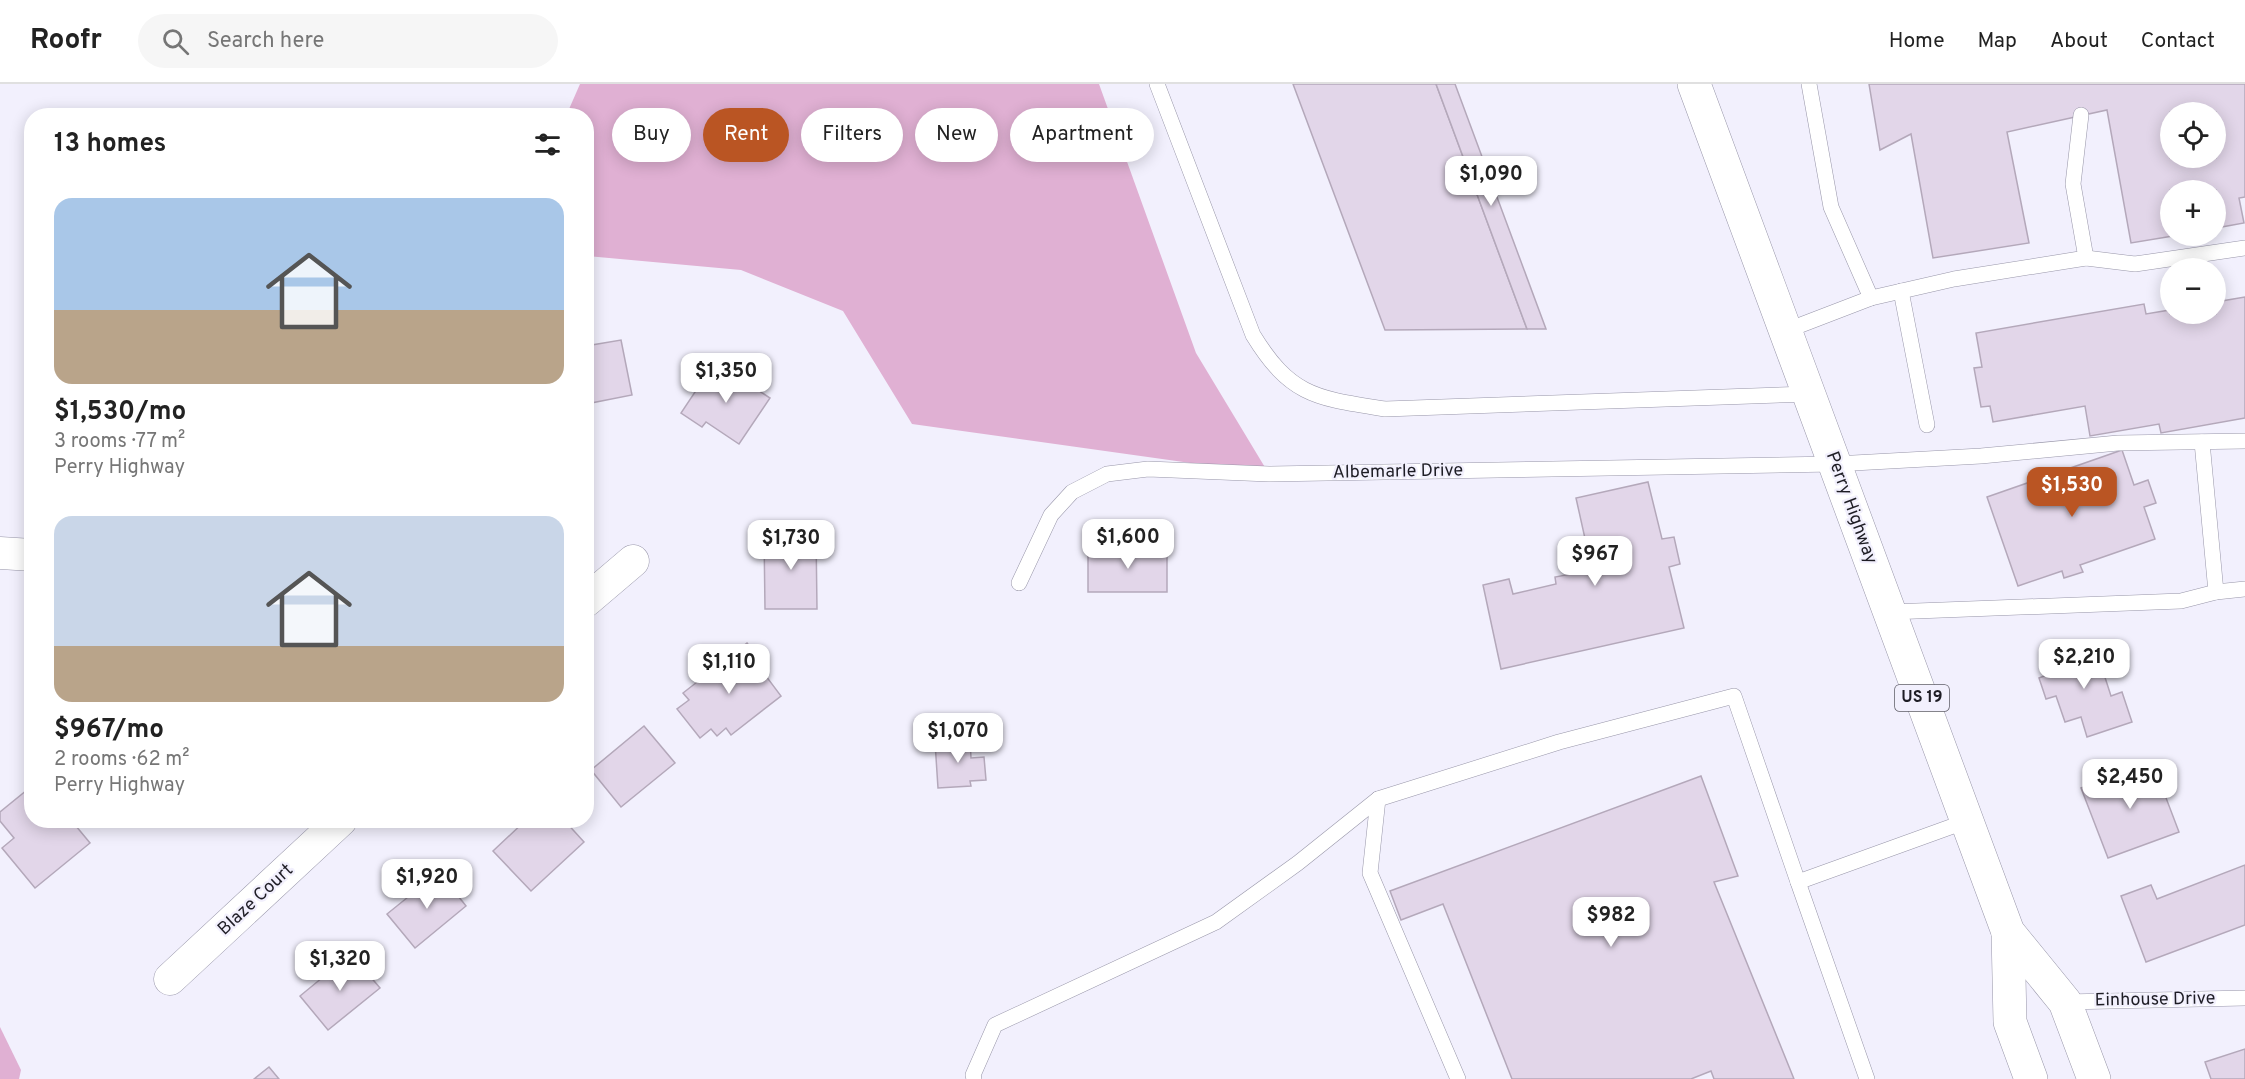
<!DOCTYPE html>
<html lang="en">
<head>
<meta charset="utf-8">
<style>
	body { margin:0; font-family:Overpass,sans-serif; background:#f6f6f6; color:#222; height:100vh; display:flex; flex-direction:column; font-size:22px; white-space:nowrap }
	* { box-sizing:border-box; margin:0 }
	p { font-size:20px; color:#767676 }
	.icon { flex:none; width:33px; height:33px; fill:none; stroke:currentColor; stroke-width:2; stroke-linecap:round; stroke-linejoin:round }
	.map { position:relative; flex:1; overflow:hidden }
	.sheet { position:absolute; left:24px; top:24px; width:570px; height:720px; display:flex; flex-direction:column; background:#fff; border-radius:24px; box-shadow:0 3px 15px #0003 }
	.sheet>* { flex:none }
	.hud { position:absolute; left:612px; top:24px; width:570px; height:54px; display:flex; gap:12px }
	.controls { position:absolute; left:2160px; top:18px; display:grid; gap:12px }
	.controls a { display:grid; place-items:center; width:66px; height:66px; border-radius:50%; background:#fff; box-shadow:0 3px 15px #0003; font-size:30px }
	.price { position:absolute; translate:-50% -51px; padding:0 14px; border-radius:12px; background:#fff; color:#222; font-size:20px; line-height:39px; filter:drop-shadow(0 2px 3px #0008) }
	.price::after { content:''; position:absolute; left:50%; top:36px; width:18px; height:14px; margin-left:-9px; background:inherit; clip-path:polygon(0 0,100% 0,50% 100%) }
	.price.active { background:#ba5523; color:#fff }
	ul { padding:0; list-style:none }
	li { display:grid; align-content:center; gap:12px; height:318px; padding:0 30px }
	li span { display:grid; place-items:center; height:186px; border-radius:18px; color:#555 }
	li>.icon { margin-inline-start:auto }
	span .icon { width:108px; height:108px; fill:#fffc; stroke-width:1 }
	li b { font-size:26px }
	h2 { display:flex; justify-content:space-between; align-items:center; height:72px; padding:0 30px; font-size:26px }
	.pill { padding:0 21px; border-radius:27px; background:#fff; box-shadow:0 3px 15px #0003; font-size:21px; line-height:54px }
	.pill.active { background:#ba5523; color:#fff }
	header { display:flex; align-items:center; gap:36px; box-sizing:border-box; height:84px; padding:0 30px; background:#fff; border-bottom:2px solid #e0e0e0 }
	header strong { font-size:28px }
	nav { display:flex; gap:33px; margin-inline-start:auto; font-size:21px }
	.search { width:420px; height:54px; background:#f6f6f6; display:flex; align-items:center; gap:15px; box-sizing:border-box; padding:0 21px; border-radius:33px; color:#767676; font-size:22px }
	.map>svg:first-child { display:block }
	.green { fill:#e0b0d3 }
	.building { fill:#e2d6e9; stroke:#b4a8ba; stroke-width:1.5; fill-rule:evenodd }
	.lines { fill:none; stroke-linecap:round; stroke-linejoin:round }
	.service-casing { stroke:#9896a9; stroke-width:16 }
	.minor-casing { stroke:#9896a9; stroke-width:33 }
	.trunk-casing { stroke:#9896a9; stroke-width:34 }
	.service { stroke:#fff; stroke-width:15 }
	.minor { stroke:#fff; stroke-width:32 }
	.trunk { stroke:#fff; stroke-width:33 }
	.labels { text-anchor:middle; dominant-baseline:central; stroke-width:4.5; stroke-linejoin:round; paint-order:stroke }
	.shield { fill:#f2f0fd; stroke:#5e5c66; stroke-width:1.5 }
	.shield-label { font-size:16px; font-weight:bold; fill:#1e1d25 }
	.street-label { font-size:18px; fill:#1e1d25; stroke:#f2f0fd }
</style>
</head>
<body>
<header>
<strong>Roofr</strong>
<div class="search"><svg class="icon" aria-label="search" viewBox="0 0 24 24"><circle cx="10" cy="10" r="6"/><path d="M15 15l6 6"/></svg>Search here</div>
<nav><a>Home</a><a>Map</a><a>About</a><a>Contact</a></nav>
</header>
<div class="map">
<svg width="2245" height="995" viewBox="0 0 2245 995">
	<rect width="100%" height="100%" fill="#f2f0fd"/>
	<!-- green -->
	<g class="green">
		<path d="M580,0h519l97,269 73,121 -357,-50 -69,-113 -102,-41 -154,-14 -1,-140h-20z"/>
		<path d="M0,943l21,43 -2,9h-19z"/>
	</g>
	<!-- building -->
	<g class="building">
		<path d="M1293,0h143l91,245 -142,1z"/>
		<path d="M1436,0h19l91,245h-19z"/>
		<path d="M1869,0h376v113l-6,1 5,25 -28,5v-38h-46v46h3l-42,7 -24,-133 -100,22 22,111 -96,15 -22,-124 -31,16zM2170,28h46v46h-46z"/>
		<path d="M2245,213v121l-84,15 -2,-9 -69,12 -5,-30 -92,16 -3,-16 -9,1 -7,-39 8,-1 -6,-34 168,-29 2,10 24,-4v4h46v-12z"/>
		<path d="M621,256l11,55 -46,9v-58z"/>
		<path d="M715,278l55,36 -31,46 -33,-22 -4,5 -21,-14z"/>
		<path d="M2122,366l12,35 14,-5 8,23 -12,4 11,32 -75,26 3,7 -19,6 -2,-7 -44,15 -31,-89z"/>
		<path d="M1648,398l14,57 12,-2 6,27 -11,3 15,61 -183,41 -18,-84 26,-6 4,15 43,-10 -1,-7 37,-7 -16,-72z"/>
		<path d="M816,449l1,76h-52l-1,-75z"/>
		<path d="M1167,464v44h-79v-43z"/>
		<path d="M2093,556l18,56 11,-4 10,30 -45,15 -6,-20 -16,5 -9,-26 -10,3 -7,-21 13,-5 -6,-18z"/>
		<path d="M747,559l17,22 -4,3 21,28 -50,39 -5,-7 -9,8 -6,-7 -11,9 -23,-29 12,-9 -6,-7z"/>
		<path d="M644,642l31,37 -54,44 -30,-37z"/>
		<path d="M970,655l1,19 13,-1 2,23 -16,1 1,5 -33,2 -3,-46z"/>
		<path d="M2152,677l27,71 -71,26 -27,-70z"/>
		<path d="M1701,692l37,100 -24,6 80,197h-80l-3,-8 -20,8h-179l-69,-175 -42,16 -11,-29z"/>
		<path d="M27,706l5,5v25h39l19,23 -55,45 -33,-40 12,-10 -14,-17v-9z"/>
		<path d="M526,736h38l20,22 -53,49 -38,-40z"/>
		<path d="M2245,781v60l-99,37 -25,-66 30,-11 6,14z"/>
		<path d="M439,788l27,34 -51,42 -28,-34z"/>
		<path d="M351,870l29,34 -52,42 -28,-34z"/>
		<path d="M2245,965v30h-34l-6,-17z"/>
		<path d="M269,983l10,12h-25z"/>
	</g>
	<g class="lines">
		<defs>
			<g id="service">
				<path d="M1157,0l96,251c38,62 64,63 132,74l424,-15"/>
				<path d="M1809,0l22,123 40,91"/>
				<path d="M2081,31l-8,69 13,74"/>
				<path d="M1901,207l26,134"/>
				<path d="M1785,247l86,-33 83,-19 132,-21 49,6 110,-16"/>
				<path d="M2202,358l14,150"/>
				<path d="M1019,499l32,-68 21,-23 35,-18 41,-5 121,5 566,-10 146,-8 137,-13 127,-2"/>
				<path d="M1890,528l291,-11 35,-9 29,-3"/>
				<path d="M1378,715l-8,74 88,206"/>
				<path d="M1798,798l69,197"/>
				<path d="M2065,918l180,-4"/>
				<path d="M974,995l-1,-4 22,-50 221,-103 82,-59 80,-64 181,-57 175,-46 64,186 169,-61"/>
			</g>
			<g id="minor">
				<path d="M0,469l32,2"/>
				<path d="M586,517l47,-40"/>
				<path d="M170,895l171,-159"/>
			</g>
			<g id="trunk">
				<path d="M1694,0l314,848 57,70 29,77"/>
				<path d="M2008,848l2,90 21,57"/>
			</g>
		</defs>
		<!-- service casing -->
		<use href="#service" class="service-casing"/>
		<!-- minor casing -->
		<use href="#minor" class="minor-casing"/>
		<!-- trunk casing -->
		<use href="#trunk" class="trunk-casing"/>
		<!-- service -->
		<use href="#service" class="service"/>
		<!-- minor -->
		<use href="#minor" class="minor"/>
		<!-- trunk -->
		<use href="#trunk" class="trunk"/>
	</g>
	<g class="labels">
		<!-- shield labels -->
		<rect class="shield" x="1895" y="601" width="54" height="26" rx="4.5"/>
		<g class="shield-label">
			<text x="1922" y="614">US 19</text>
		</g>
		<!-- street labels -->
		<g class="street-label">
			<text transform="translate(1398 388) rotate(-1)">Albemarle Drive</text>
			<text transform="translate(1851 424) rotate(70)">Perry Highway</text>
			<text transform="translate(256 816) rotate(-43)">Blaze Court</text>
			<text transform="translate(2155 916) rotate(-1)">Einhouse Drive</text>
		</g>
	</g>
</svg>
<div class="controls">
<a><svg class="icon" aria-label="locate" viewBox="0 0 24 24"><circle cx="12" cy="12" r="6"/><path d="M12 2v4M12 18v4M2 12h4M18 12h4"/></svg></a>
<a>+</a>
<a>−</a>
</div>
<b class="price" style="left:1491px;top:123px">$1,090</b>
<b class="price" style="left:726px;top:320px">$1,350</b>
<b class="price active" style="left:2072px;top:434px">$1,530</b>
<b class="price" style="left:1128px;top:486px">$1,600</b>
<b class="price" style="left:791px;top:487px">$1,730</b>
<b class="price" style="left:1595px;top:503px">$967</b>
<b class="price" style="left:2084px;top:606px">$2,210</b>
<b class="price" style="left:729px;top:611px">$1,110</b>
<b class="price" style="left:958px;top:680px">$1,070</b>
<b class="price" style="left:2130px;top:726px">$2,450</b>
<b class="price" style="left:427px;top:826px">$1,920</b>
<b class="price" style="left:1611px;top:864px">$982</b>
<b class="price" style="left:340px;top:908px">$1,320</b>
<div class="hud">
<a class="pill">Buy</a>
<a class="pill active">Rent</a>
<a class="pill">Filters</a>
<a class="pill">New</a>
<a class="pill">Apartment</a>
</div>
<section class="sheet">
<h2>13 homes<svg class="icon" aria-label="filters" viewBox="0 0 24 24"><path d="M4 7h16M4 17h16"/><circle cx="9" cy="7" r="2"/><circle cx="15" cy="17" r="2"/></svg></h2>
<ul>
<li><span style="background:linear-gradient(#a9c7e8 60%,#b9a48a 0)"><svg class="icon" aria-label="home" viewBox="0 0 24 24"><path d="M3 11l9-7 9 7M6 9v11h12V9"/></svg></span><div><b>$1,530/mo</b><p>3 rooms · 77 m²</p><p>Perry Highway</p></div></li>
<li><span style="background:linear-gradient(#c9d6e8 70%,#b9a48a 0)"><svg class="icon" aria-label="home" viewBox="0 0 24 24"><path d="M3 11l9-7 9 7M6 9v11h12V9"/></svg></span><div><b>$967/mo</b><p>2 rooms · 62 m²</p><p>Perry Highway</p></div></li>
</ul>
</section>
</div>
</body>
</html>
